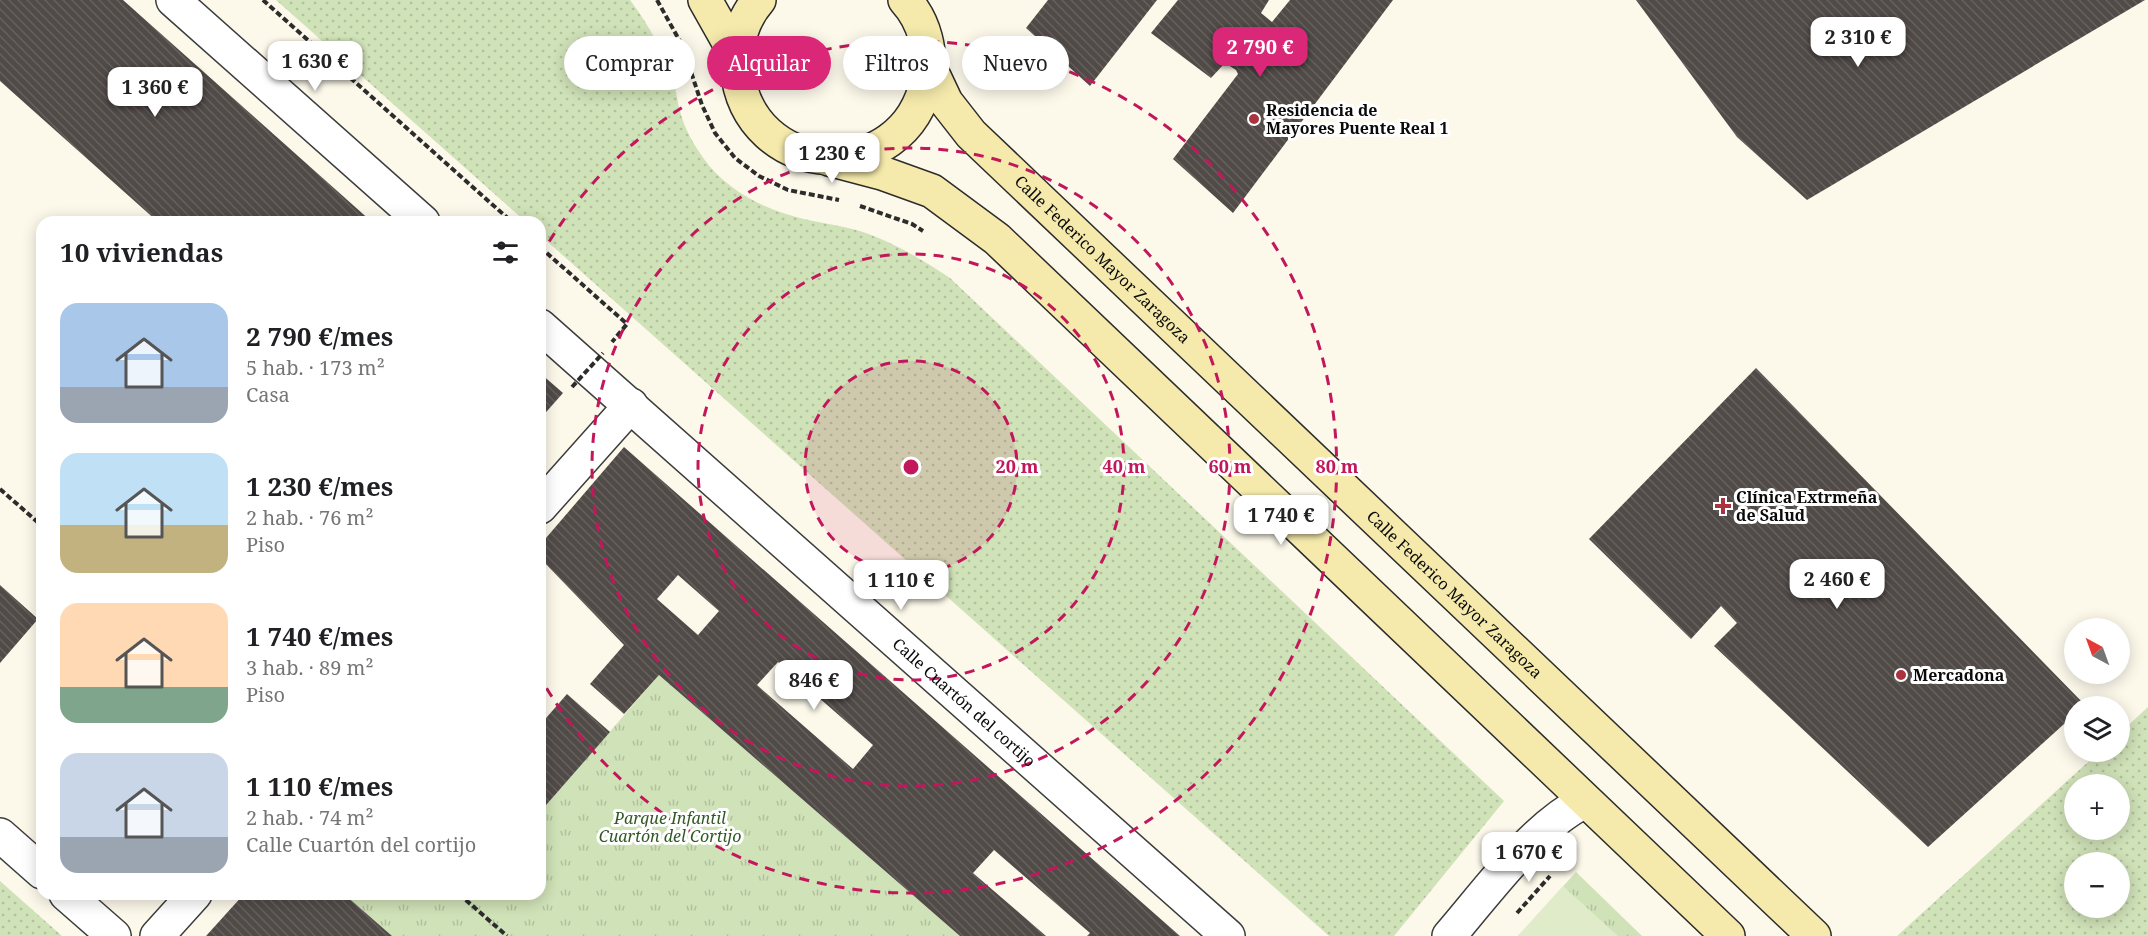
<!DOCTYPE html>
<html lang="es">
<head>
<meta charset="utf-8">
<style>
	body { margin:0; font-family:"Noto Serif",serif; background:#f2f2f2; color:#202124; height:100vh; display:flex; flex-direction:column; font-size:22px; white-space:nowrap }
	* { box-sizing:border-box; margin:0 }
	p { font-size:20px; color:#757577 }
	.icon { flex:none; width:33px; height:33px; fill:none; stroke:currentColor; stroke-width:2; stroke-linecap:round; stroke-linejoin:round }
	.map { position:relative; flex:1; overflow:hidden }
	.side { position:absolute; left:36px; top:216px; width:510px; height:684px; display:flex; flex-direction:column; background:#fff; border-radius:18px; box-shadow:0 3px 15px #0003 }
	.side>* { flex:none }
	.top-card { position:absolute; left:564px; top:36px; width:570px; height:54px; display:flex; gap:12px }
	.needle { width:39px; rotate:319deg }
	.tools { position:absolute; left:2064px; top:618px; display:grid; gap:12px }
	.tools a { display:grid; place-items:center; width:66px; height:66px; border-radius:50%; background:#fff; box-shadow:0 3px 15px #0003; font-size:30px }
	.price { position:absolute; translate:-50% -51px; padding:0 14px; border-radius:12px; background:#fff; color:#222; font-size:20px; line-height:39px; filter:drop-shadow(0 2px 3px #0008) }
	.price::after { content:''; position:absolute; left:50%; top:36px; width:18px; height:14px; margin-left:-9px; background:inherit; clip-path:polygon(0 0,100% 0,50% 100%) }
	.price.selected { background:#db2777; color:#fff }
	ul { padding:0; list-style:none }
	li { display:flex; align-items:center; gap:18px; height:150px; padding:0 24px }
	li span { display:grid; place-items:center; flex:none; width:168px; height:120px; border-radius:18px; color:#555 }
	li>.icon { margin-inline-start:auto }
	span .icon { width:72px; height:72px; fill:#fffc; stroke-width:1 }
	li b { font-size:26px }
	h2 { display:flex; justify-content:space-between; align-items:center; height:72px; padding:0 24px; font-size:26px }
	.tag { padding:0 21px; border-radius:27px; background:#fff; box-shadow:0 3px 15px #0003; font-size:21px; line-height:54px }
	.tag.selected { background:#db2777; color:#fff }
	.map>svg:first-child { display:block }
	.grass { fill:url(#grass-dots); fill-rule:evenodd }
	.park { fill:url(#park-tufts) }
	.pitch { fill:#e0ebc9 }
	.building { fill:url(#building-back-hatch); fill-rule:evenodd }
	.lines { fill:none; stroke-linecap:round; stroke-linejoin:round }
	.minor-casing { stroke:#3d3d3d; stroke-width:36 }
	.secondary-casing { stroke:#2c2c2c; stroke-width:36 }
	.path { stroke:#2c2c2c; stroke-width:4; stroke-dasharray:6 3; stroke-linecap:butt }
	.minor { stroke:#fff; stroke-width:33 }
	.secondary { stroke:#f5eaac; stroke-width:33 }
	.path-bridge { stroke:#2c2c2c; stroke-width:4; stroke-dasharray:6 3; stroke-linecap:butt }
	.ring { fill:none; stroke:#c2185b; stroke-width:3; stroke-dasharray:10 8 }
	.poi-dot { fill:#a9333e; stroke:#fff; stroke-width:2 }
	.labels { text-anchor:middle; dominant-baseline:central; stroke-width:6; stroke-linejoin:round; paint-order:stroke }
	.poi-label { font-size:16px; font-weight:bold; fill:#0a0a0a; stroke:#fff; text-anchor:start }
	.street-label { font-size:16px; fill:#0a0a0a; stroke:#fff }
	.park-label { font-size:16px; font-style:italic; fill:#315923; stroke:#fff }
	.centre { fill:#c2185b; stroke:#fff; stroke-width:3 }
	.ring-label { font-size:18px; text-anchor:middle; font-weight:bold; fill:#c2185b; stroke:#fff; stroke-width:6; stroke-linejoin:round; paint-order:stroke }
</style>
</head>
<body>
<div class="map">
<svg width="2148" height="936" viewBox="0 0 2148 936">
	<defs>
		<pattern id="grass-dots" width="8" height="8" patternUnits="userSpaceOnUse" patternTransform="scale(1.5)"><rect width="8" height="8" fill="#d0e2b8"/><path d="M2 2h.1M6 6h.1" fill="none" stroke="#b1c19d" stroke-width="1.8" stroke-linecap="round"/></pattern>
		<pattern id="park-tufts" width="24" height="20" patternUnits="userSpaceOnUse" patternTransform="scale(1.5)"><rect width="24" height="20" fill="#d0e2b8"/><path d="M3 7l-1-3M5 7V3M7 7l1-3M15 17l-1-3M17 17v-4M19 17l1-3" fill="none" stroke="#b1c19d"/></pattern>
		<pattern id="building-back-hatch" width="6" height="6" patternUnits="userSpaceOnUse" patternTransform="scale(1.5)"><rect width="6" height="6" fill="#514b48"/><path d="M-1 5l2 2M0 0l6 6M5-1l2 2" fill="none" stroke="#65605e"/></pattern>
	</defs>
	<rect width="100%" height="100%" fill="#fcf8ea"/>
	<!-- grass -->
	<g class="grass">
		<path d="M276,0h354c19,25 35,54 44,84 3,9 3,18 6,27 4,17 14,34 24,48 23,32 63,52 100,60 21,5 41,7 62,14 30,11 57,27 84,45l554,523 -110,135h-65l-789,-701v-13h-14z"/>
		<path d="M2148,707v229h-251l202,-184h21v-19zM2074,784h46v46h-46zM2074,862h46v46h-46z"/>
		<path d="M0,881l62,55h-62z"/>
	</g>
	<!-- park -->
	<g class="park">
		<path d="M659,675l301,261h-568l-48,-42h196v-82z"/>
		<path d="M1576,872l66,64h-124z"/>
	</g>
	<!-- pitch -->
	<path class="pitch" d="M1563,886l55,50h-100z"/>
	<!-- building -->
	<g class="building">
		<path d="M0,0h123l249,222h-214l-158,-141z"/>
		<path d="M1048,0h109l-67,86 -64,-58z"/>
		<path d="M1178,0h91l-8,13 11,9 18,-22h103l-160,213 -60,-54 65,-85 -2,-4 -11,-7 -14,15 -60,-45z"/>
		<path d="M1636,0h509l-338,200 -70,-63z"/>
		<path d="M1756,368l329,337 -11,1v9l-146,132 -214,-201 23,-23 -16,-17 -30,33 -102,-100z"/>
		<path d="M540,373l23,20 -23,26z"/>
		<path d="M624,447l556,489h-93l3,-3 -96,-83 -21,23 73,63h-86l-301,-261 -35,39 -34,-30 34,-39 -84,-87v-13zM678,575l41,36 -21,24 -41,-36zM778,662l95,83 -20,24 -96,-84z"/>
		<path d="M0,585l38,34 -38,44z"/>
		<path d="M567,694l43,38 -70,80v-87z"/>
		<path d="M244,894h100l48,42h-186z"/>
	</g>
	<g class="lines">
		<defs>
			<g id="minor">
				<path d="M173,0l250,222"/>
				<path id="s1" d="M540,326l688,610"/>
				<path d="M540,507l91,-102"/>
				<path d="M0,835l42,37"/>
				<path d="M66,894l48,42"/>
				<path d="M157,936l38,-42"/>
				<path d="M1449,936c39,-45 83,-108 136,-135"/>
			</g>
			<g id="secondary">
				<path d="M705,0l31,55"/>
				<path d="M759,0c-16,18 -24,44 -22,68 10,114 168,121 190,12 5,-28 -2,-58 -22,-80"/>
				<path id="s2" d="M929,66l17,36 25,32 843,802"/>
				<path d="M829,159l53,14 50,18 65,48 731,697"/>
			</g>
		</defs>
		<!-- minor casing -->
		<use href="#minor" class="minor-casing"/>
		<!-- secondary casing -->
		<use href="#secondary" class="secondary-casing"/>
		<!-- path -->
		<g class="path">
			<path d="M263,0l249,222"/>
			<path d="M657,0l25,45 20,60 13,28 20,25 24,18 29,14 51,10"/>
			<path d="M860,206l52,18 11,7"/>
			<path d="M540,247l87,77 -15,18"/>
			<path d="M0,489l42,37"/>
			<path d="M459,894l48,42"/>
			<path d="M1517,913l33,-37"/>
		</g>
		<!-- minor -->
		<use href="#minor" class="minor"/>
		<!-- secondary -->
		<use href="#secondary" class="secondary"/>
		<!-- path-bridge -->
		<path class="path-bridge" d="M572,387l31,-34"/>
	</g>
	<!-- distance rings -->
	<circle cx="911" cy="467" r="106" fill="#c2185b" fill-opacity=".12"/>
	<g class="ring">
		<circle cx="911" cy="467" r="106"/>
		<circle cx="911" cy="467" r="213"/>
		<circle cx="911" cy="467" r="319"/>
		<path d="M540 257A426 426 0 1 1 540 677"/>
	</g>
	<!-- markers -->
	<g class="poi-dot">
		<circle cx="1254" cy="119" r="6"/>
		<path d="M1720 497h6v6h6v6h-6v6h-6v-6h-6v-6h6z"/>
		<circle cx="1901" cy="675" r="6"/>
	</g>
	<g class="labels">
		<!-- poi labels -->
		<g class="poi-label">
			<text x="1266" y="110">Residencia de<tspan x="1266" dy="18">Mayores Puente Real 1</tspan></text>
			<text x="1736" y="497">Clínica Extrmeña<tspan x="1736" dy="18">de Salud</tspan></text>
			<text x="1913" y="675">Mercadona</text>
		</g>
		<!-- street labels -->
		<g class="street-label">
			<text stroke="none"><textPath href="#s2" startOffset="262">Calle Federico Mayor Zaragoza</textPath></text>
			<text stroke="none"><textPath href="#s2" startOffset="748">Calle Federico Mayor Zaragoza</textPath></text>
			<text stroke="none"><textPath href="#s1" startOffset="567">Calle Cuartón del cortijo</textPath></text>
		</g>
		<!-- park labels -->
		<g class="park-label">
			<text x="670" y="818">Parque Infantil<tspan x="670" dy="18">Cuartón del Cortijo</tspan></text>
		</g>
	</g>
	<circle cx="911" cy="467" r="9" class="centre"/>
	<g class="ring-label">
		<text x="1017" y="473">20 m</text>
		<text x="1124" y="473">40 m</text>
		<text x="1230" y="473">60 m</text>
		<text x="1337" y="473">80 m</text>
	</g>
</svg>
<div class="tools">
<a><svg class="needle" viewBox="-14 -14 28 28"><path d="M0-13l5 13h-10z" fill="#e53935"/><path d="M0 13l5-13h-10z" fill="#757577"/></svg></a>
<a><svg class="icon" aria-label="layers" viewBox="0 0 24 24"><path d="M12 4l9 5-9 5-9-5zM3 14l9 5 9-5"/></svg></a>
<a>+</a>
<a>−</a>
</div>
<b class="price" style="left:1858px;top:68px">2 310 €</b>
<b class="price selected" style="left:1260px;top:78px">2 790 €</b>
<b class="price" style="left:315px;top:92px">1 630 €</b>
<b class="price" style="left:155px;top:118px">1 360 €</b>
<b class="price" style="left:832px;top:184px">1 230 €</b>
<b class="price" style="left:1281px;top:546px">1 740 €</b>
<b class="price" style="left:1837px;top:610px">2 460 €</b>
<b class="price" style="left:901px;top:611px">1 110 €</b>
<b class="price" style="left:814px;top:711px">846 €</b>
<b class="price" style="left:1529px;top:883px">1 670 €</b>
<div class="top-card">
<a class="tag">Comprar</a>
<a class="tag selected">Alquilar</a>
<a class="tag">Filtros</a>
<a class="tag">Nuevo</a>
</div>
<section class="side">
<h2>10 viviendas<svg class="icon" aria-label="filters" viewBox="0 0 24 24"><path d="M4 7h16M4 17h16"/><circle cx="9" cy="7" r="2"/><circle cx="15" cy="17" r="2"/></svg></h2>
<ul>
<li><span style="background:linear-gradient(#a9c7e8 70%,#9aa5b1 0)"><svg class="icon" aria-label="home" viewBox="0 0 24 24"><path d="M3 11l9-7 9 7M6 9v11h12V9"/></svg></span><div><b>2 790 €/mes</b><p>5 hab. · 173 m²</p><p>Casa</p></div></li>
<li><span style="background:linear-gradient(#bfe0f5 60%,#c2b280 0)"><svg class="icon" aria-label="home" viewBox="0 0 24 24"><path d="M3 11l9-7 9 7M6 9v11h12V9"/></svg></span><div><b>1 230 €/mes</b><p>2 hab. · 76 m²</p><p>Piso</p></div></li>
<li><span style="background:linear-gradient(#ffd9b3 70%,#7fa58c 0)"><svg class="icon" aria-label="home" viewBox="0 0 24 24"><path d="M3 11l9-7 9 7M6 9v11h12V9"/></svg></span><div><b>1 740 €/mes</b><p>3 hab. · 89 m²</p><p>Piso</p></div></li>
<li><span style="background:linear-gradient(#c9d6e8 70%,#9aa5b1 0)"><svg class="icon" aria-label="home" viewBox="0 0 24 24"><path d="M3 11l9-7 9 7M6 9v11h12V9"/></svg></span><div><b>1 110 €/mes</b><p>2 hab. · 74 m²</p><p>Calle Cuartón del cortijo</p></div></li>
</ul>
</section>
</div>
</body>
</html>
